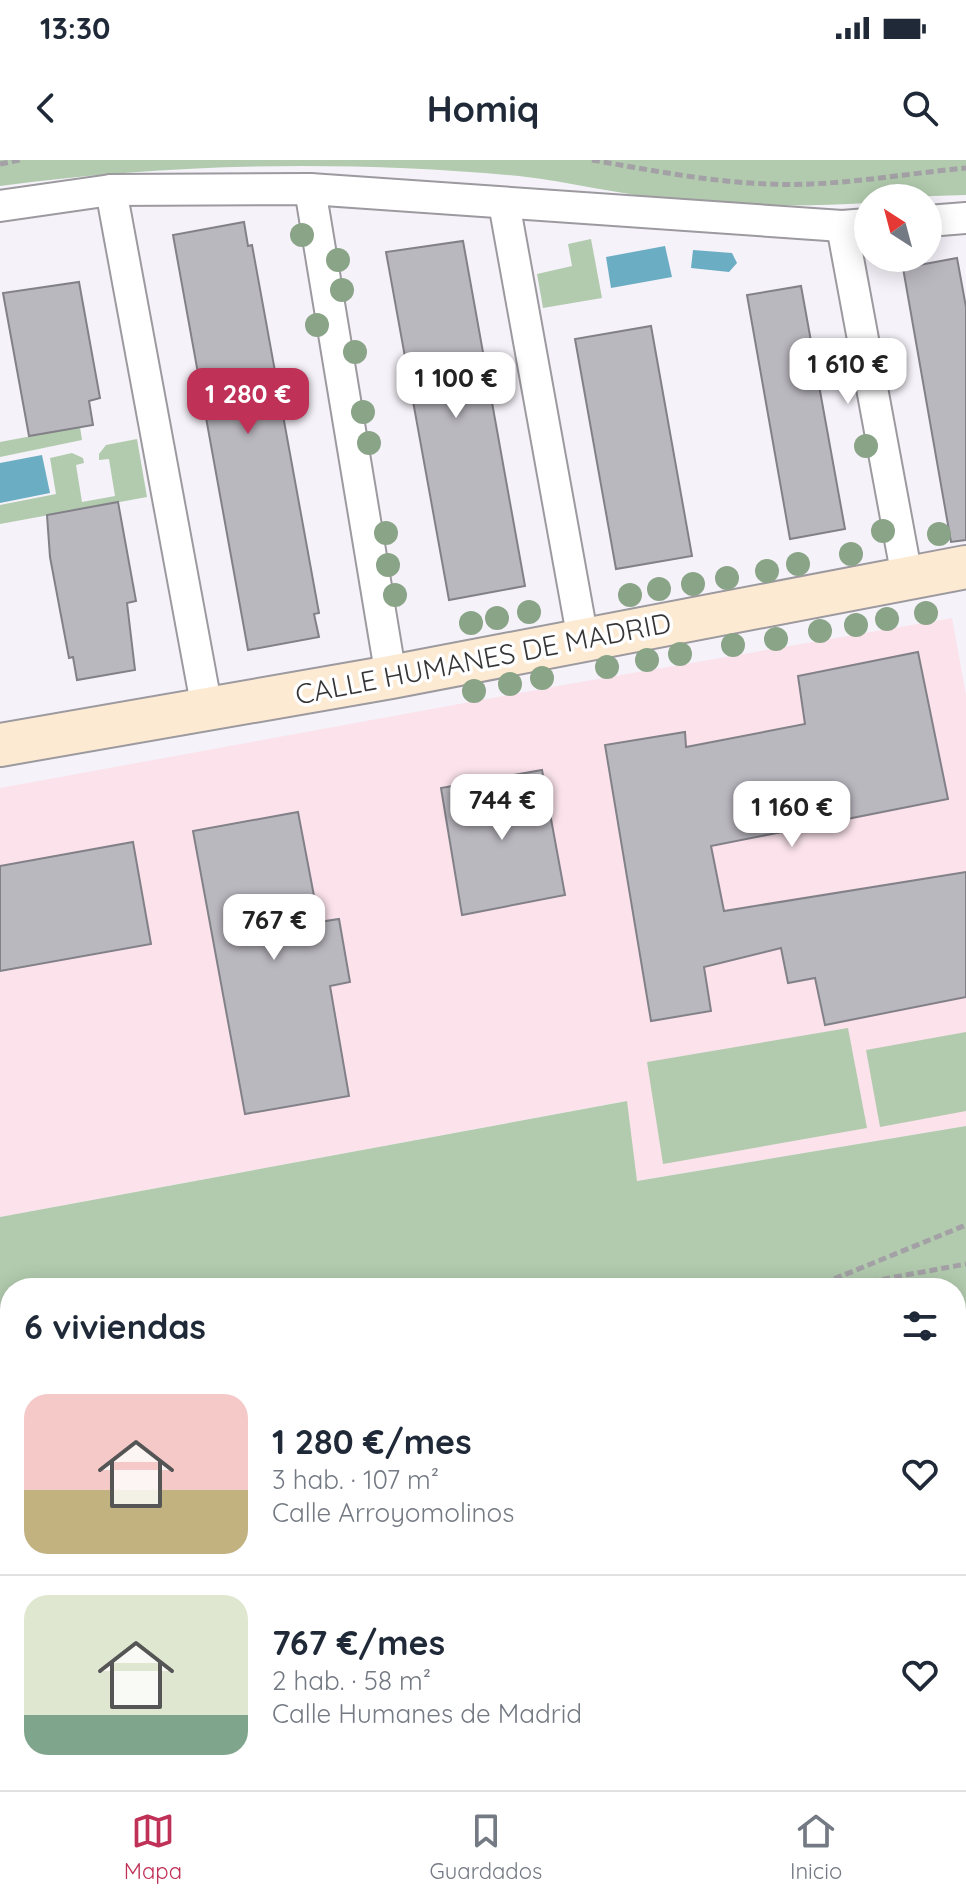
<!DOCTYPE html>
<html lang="es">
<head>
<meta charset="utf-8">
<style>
	body { margin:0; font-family:Quicksand,sans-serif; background:#f2f2f3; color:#1f2937; height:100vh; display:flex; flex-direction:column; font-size:30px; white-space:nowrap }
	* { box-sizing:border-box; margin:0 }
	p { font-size:26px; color:#747a83 }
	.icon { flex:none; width:44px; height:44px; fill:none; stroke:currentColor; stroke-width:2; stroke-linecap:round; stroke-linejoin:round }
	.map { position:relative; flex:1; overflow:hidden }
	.side { position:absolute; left:0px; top:1118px; width:966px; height:512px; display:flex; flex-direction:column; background:#fff; border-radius:32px 32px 0 0; box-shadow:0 4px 20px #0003 }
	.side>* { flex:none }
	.needle { width:52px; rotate:324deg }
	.controls { position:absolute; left:854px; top:24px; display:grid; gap:16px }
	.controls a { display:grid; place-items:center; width:88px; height:88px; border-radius:50%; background:#fff; box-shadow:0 4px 20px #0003; font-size:40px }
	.price { position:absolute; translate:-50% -68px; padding:0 18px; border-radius:16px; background:#fff; color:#222; font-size:26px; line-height:52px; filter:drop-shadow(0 2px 4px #0008) }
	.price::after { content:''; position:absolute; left:50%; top:48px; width:24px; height:18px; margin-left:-12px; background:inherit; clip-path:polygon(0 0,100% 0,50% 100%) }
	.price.on { background:#c03157; color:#fff }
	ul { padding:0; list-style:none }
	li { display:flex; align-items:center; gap:24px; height:200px; padding:0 24px }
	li+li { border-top:2px solid #e0e1e3 }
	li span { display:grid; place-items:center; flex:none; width:224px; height:160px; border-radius:24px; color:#555 }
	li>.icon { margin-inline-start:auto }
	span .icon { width:96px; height:96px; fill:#fffc; stroke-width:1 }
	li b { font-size:34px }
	h2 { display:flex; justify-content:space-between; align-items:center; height:96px; padding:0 24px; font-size:34px }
	.status { display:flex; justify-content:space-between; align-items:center; height:56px; padding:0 40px; background:#fff; direction:ltr }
	.status svg { height:22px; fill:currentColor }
	header { display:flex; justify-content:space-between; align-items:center; height:104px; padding:0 24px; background:#fff; font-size:36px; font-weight:700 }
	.tabs { display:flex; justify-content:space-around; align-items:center; height:112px; border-top:2px solid #e0e1e3; background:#fff; font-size:22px; color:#747a83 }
	.tabs a { display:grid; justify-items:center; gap:4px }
	.tabs .on { color:#c03157 }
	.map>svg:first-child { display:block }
	.education { fill:#fbe2eb }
	.green { fill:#b2cbae }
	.water { fill:#6badc3 }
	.building { fill:#bab8bf; stroke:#838188; stroke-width:2 }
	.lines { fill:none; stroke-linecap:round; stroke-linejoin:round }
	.street-casing { stroke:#9c999f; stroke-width:34 }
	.secondary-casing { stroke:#9c999f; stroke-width:46 }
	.highway-casing { stroke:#cfcfcf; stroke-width:48 }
	.path { stroke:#a3a1a6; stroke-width:5; stroke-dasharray:8 4; stroke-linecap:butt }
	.street { stroke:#fff; stroke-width:30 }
	.secondary { stroke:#fdead3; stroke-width:42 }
	.highway { stroke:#f8b86c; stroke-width:44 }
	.tree { fill:#8aa487 }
	.labels { text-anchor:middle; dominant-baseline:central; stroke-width:7; stroke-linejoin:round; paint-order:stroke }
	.street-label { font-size:28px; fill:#363537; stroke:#fff }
</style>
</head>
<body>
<div class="status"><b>13:30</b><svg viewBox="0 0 49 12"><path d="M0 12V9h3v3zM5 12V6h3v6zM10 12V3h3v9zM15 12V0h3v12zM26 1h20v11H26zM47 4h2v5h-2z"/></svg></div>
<header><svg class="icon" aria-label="back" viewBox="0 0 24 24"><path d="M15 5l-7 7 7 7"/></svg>Homiq<svg class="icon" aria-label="search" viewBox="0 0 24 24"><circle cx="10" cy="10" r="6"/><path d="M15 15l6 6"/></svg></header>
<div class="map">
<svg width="966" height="1630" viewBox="0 0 966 1630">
	<rect width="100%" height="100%" fill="#f5f2f9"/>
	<!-- education -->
	<path class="education" d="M952,458l14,77v431l-330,55 -10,-80 -626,116v-429l569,-104z"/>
	<!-- green -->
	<g class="green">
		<path d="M0,0h966v35l-98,3v5c-63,4 -130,3 -193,-3 -53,-5 -104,-18 -156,-24 -172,-16 -348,-13 -519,10z"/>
		<path d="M591,79l11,59 -59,10 -6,-34 35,-8 -4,-22z"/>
		<path d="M80,267l2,13 -82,17v-15z"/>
		<path d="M137,279l10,58 -147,27v-19l56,-11 -6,-36 22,-5 11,5 1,5 -8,2 6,37 33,-6 -6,-37 -10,1v-6l7,-9z"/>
		<path d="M848,868l19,100 -204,36 -16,-102z"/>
		<path d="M966,872v79l-86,16 -14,-77z"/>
		<path d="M627,941l10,80 329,-55v292l-10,2v-132h-946v292l-10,2v-365z"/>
	</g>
	<!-- water -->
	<g class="water">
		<path d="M665,86l7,31 -61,11 -5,-31z"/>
		<path d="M693,90l39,3 5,10 -8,9 -38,-4z"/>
		<path d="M42,295l8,38 -50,10v-40z"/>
	</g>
	<!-- building -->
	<g class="building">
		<path d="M244,62l4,24 4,-1 67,368 -5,1 5,23 -71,13 -75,-415z"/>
		<path d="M463,81l62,345 -76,14 -63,-348z"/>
		<path d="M957,98l9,49v233l-15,2 -48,-274z"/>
		<path d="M79,122l21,116 -11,3 4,24 -64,11 -26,-143z"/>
		<path d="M801,126l44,243 -55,10 -43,-244z"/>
		<path d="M651,166l41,230 -76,13 -41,-230z"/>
		<path d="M118,342l18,99 -9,2 8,67 -58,10 -4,-23 -4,1 -19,-101 -3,-42z"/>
		<path d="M918,492l30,147 -237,47 13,65 242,-39v125l-141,28 -10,-47 -27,5 -7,-35 -77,19 7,44 -60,10 -46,-276 80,-13 1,15 119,-23 -7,-48z"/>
		<path d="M542,610l23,125 -103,20 -21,-127z"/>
		<path d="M298,652l21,110 20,-3 11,63 -20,4 19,110 -104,18 -52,-283z"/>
		<path d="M133,682l18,102 -151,27v-105z"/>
	</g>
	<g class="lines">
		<defs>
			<g id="street">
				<path d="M310,29l81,488"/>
				<path d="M111,30l96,519"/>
				<path d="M504,43l79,437"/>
				<path d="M0,46l111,-16 199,-1 532,37 26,-2"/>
				<path d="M928,61l38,-3"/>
				<path d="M842,66l65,351"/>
			</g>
			<path id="secondary" d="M0,585l391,-68 575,-110"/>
			<g id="highway">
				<path d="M956,1327l10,-2"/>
				<path d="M956,1431l10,-2"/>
				<path d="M0,1488l10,-1"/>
				<path d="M956,1566l10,-2"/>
				<path d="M0,1591l10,-2"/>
				<path d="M572,1630l60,-10"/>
			</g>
		</defs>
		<!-- street casing -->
		<use href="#street" class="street-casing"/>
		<!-- secondary casing -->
		<use href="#secondary" class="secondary-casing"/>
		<!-- highway casing -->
		<use href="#highway" class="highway-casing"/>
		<!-- path -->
		<g class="path">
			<path d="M592,0c58,10 118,22 177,24 66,3 132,-10 197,-16"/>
			<path d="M0,4l20,-4"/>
			<path d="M812,1128l154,-63"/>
			<path d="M835,1128l131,-24"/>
			<path d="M0,1280l10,-2"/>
		</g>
		<!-- street -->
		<use href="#street" class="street"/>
		<!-- secondary -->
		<use href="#secondary" class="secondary"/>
		<!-- highway -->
		<use href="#highway" class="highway"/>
	</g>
	<!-- trees -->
	<g class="tree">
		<circle cx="302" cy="75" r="12"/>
		<circle cx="338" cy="100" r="12"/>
		<circle cx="342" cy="130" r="12"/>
		<circle cx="317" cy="165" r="12"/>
		<circle cx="355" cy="192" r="12"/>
		<circle cx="363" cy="252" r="12"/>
		<circle cx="369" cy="283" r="12"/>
		<circle cx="866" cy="286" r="12"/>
		<circle cx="883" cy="371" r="12"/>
		<circle cx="386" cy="373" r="12"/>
		<circle cx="939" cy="374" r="12"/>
		<circle cx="851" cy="394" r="12"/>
		<circle cx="798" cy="404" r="12"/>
		<circle cx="388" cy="405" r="12"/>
		<circle cx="767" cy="411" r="12"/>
		<circle cx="727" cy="418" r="12"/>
		<circle cx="693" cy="424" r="12"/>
		<circle cx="659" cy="429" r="12"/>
		<circle cx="395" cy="435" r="12"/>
		<circle cx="630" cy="435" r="12"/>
		<circle cx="529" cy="452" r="12"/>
		<circle cx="926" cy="453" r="12"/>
		<circle cx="497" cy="458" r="12"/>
		<circle cx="887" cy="459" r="12"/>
		<circle cx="471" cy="463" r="12"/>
		<circle cx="856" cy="465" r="12"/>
		<circle cx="820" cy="471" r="12"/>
		<circle cx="776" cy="479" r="12"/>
		<circle cx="733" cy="485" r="12"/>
		<circle cx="680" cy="494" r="12"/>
		<circle cx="647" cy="500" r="12"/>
		<circle cx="607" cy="507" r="12"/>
		<circle cx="542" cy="518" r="12"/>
		<circle cx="510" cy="524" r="12"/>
		<circle cx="474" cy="531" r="12"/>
	</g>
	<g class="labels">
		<!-- street labels -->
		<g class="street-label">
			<text transform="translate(483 498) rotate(-11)">CALLE HUMANES DE MADRID</text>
		</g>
	</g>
</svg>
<div class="controls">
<a><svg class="needle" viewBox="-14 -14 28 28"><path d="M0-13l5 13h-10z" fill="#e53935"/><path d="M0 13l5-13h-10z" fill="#747a83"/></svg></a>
</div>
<b class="price" style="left:848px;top:246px">1 610 €</b>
<b class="price" style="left:456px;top:260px">1 100 €</b>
<b class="price on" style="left:248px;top:276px">1 280 €</b>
<b class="price" style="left:502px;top:682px">744 €</b>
<b class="price" style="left:792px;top:689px">1 160 €</b>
<b class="price" style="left:274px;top:802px">767 €</b>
<section class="side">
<h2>6 viviendas<svg class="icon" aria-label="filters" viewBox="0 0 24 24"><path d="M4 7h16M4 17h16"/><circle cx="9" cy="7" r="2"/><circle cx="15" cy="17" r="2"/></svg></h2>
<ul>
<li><span style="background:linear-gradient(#f6c9c9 60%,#c2b280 0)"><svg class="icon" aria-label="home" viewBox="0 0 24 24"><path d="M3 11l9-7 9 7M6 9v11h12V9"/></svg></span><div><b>1 280 €/mes</b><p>3 hab. · 107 m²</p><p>Calle Arroyomolinos</p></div><svg class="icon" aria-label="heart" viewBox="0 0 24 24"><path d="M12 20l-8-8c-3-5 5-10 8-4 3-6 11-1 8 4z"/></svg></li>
<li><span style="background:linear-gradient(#dfe7d0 75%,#7fa58c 0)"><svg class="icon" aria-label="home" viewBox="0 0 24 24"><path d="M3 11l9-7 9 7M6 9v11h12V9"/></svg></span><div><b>767 €/mes</b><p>2 hab. · 58 m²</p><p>Calle Humanes de Madrid</p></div><svg class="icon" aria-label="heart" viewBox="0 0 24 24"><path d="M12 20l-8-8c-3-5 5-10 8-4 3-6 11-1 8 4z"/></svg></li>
</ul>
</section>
</div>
<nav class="tabs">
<a class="on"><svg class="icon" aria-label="map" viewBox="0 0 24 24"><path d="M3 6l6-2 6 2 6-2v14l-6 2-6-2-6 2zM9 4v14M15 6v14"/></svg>Mapa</a>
<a><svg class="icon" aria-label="saved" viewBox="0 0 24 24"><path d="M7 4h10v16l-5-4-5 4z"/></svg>Guardados</a>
<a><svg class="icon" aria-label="home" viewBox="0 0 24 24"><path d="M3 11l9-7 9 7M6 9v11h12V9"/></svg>Inicio</a>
</nav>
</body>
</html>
